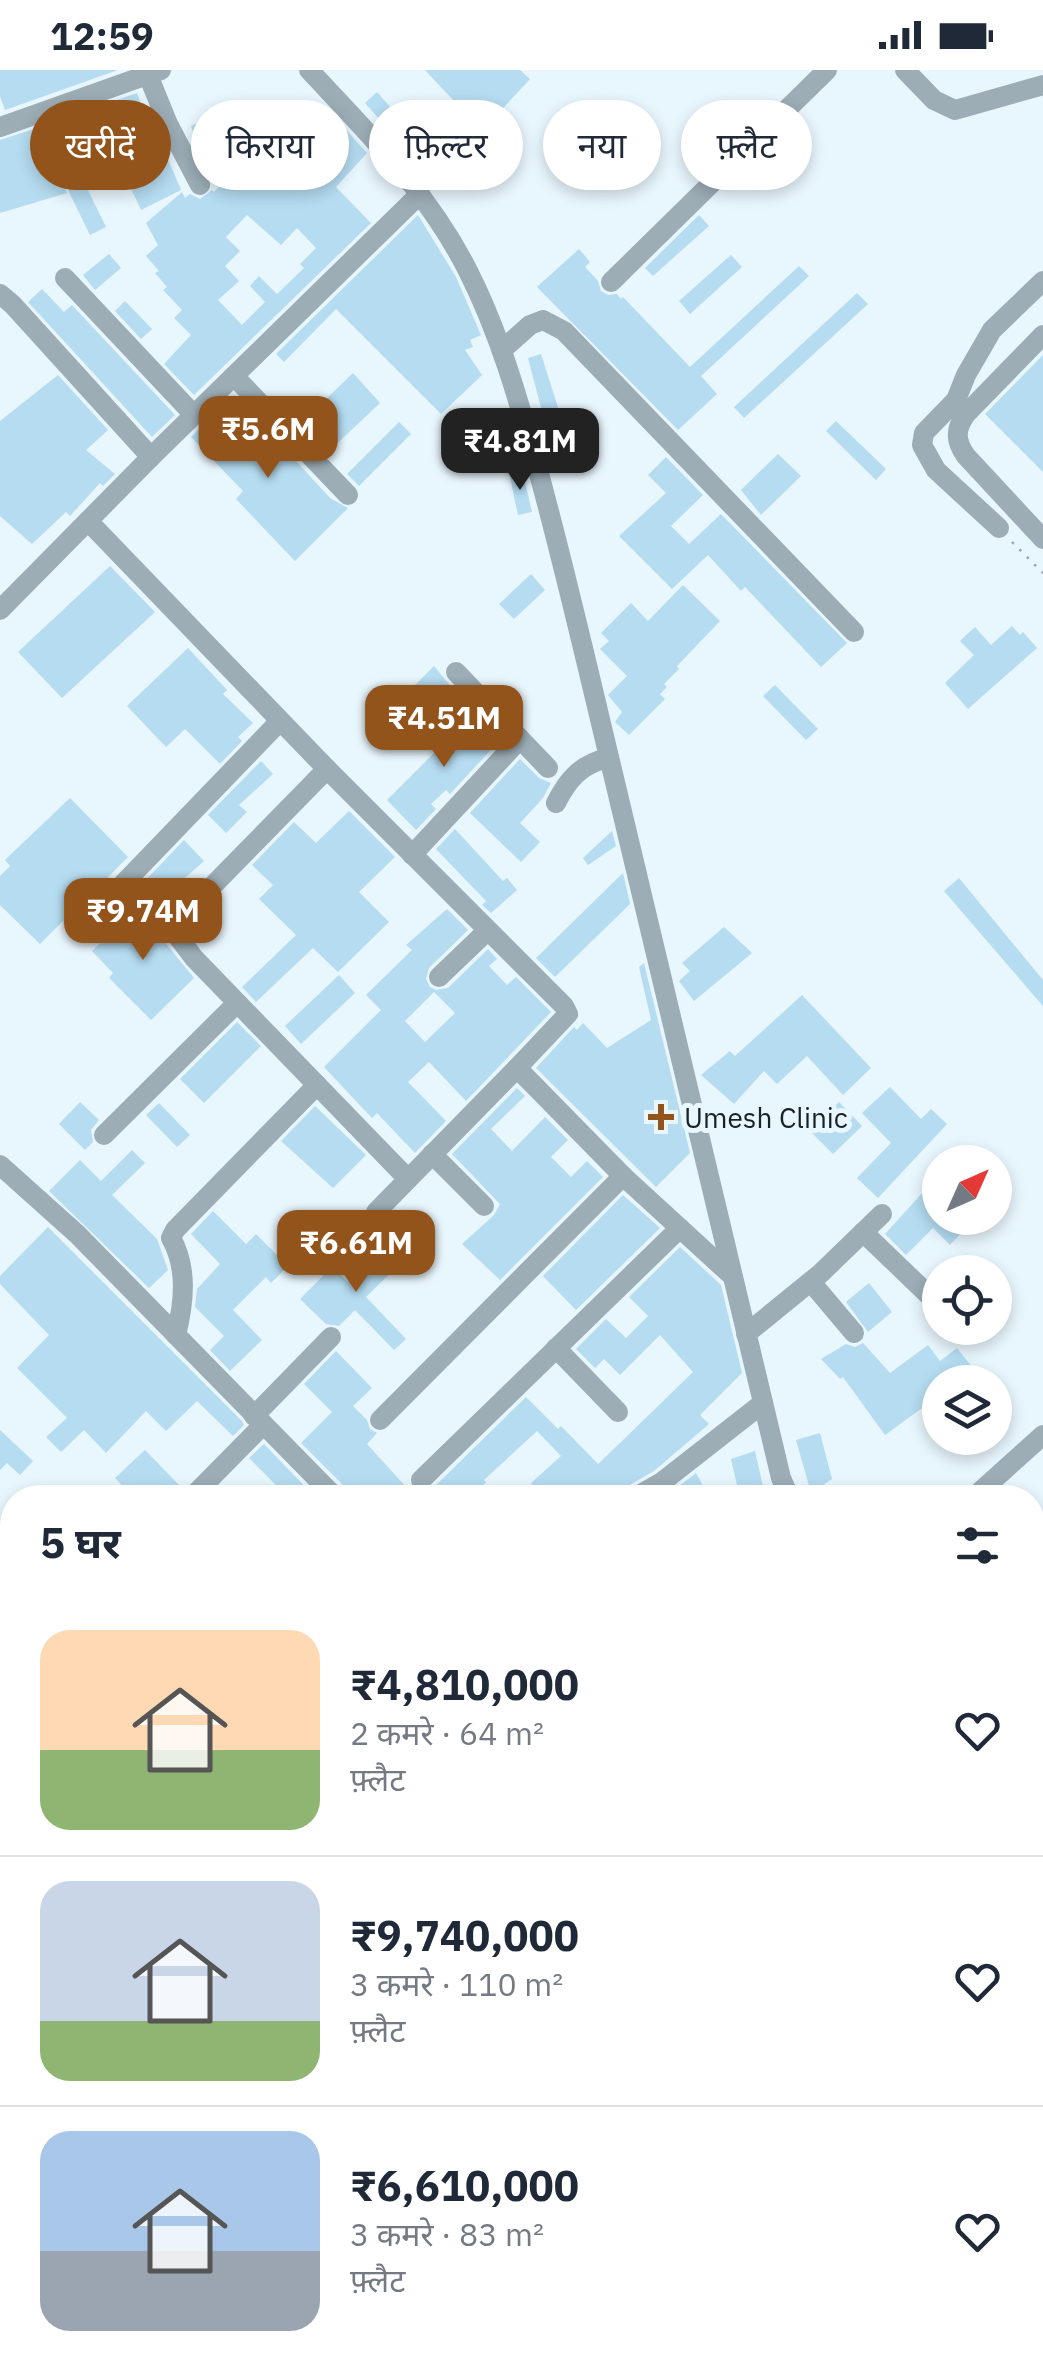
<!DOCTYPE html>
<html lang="hi">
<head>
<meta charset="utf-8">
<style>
	body { margin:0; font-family:"IBM Plex Sans","Noto Sans Devanagari",sans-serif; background:#f2f2f3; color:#1f2937; height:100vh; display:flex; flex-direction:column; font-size:38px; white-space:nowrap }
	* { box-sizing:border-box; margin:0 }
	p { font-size:32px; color:#747a83 }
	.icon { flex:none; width:55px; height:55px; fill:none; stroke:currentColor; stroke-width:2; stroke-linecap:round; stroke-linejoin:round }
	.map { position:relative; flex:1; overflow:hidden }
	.panel { position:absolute; left:0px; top:1415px; width:1045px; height:892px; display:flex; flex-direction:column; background:#fff; border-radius:40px 40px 0 0; box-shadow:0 5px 15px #0003 }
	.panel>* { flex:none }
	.guide { position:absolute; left:30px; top:30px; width:985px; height:90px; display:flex; gap:20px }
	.needle { width:65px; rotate:45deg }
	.buttons { position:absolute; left:922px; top:1075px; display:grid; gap:20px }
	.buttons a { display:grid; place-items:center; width:90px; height:90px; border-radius:50%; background:#fff; box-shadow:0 5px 15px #0003; font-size:50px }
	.price { position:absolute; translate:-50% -85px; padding:0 22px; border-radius:20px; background:#93541c; color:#fff; font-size:32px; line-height:65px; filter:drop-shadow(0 2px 5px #0008) }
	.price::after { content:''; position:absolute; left:50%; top:60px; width:30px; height:22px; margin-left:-15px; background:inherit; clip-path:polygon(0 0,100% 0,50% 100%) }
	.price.on { background:#222; color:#fff }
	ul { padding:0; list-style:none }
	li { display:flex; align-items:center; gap:30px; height:250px; padding:0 40px }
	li+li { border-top:2px solid #e0e1e3 }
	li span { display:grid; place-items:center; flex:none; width:280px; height:200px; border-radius:30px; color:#555 }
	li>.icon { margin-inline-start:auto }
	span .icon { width:120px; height:120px; fill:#fffc; stroke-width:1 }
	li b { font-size:42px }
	h2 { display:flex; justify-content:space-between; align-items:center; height:120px; padding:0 40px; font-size:42px }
	.pill { padding:0 35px; border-radius:45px; background:#fff; box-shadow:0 5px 15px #0003; font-size:35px; line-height:90px }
	.pill.on { background:#93541c; color:#fff }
	.status { display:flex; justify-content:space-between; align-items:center; height:70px; padding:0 50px; background:#fff; direction:ltr }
	.status svg { height:28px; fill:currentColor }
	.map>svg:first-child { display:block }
	.green { fill:#d9b8a1 }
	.building { fill:#b5dcf1; fill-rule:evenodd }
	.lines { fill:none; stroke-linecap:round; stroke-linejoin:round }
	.path { stroke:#9ca9ae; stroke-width:2.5; stroke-dasharray:2.5 8; stroke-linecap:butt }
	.minor { stroke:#9cadb6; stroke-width:20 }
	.poi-dot { fill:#93541c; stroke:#e8f6fd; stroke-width:4 }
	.labels { text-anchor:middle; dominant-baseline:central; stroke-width:10; stroke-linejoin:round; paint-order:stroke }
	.poi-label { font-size:28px; fill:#182125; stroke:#e8f6fd; text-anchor:start }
</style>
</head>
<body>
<div class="status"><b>12:59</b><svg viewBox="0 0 49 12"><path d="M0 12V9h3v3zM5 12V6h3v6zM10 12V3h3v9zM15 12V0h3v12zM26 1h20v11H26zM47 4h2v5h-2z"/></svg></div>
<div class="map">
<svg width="1043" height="2307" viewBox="0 0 1043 2307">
	<rect width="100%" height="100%" fill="#e8f6fd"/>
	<!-- green -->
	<path class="green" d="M0,1897l12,7v391h958l32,12h-1002z"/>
	<!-- building -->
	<g class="building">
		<path d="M0,0h118l-113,40 -5,-14z"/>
		<path d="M425,0h95l10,9 -48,52z"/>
		<path d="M377,22l55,63 -12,11 -55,-63z"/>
		<path d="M137,23l12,33 4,-2 28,66 -40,20 -21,-45 -30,11 -8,-21 33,-14 -13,-36z"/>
		<path d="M210,47l17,31 -24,13 -12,-35z"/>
		<path d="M341,54l26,29 -31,34 35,36 -177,172 -30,-31 27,-29 -17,-17 8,-8 -19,-20 4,-3 -12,-14 4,-2 -13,-15 12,-11 -12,-22 36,-31 3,6 5,-4 10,5 12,-9 2,2 38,-38 6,5 10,-9 24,23zM247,145l34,30 16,-17 19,20 -16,16 4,4 -27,26 -18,-18 -9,10 15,16 -23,23 -24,-25 21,-19 -14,-15 15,-15 -14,-14z"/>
		<path d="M43,56l4,18 20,49 -67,20v-73z"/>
		<path d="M84,112l22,45 -16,8 -22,-45z"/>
		<path d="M418,145l38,62 25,58 -11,5 3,7 -8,3 17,25 -41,39 -105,-105 -52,53 -8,-8z"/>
		<path d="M699,145l10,11 -56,50 -8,-8z"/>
		<path d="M579,179l11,13 -5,5 13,14 3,10 7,4 9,-1 4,5 2,-2 67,70 109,-101 10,10 -108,100 16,18 -39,36 -141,-143z"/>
		<path d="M109,184l12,14 -26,22 -12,-15z"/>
		<path d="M731,185l11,12 -52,47 -11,-13z"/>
		<path d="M42,219l22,23 8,-7 103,110 -23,22 -124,-135z"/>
		<path d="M857,223l11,11 -124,114 -10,-11z"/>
		<path d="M125,231l27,28 -11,10 -26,-28z"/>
		<path d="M541,284l22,69 10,46 -15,3 -30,-114z"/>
		<path d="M1043,285v117l-58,-58z"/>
		<path d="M353,303l27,30 -53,50 -12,-12 10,-9 -10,-10 15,-14 -6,-7z"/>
		<path d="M58,305l50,55 -22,20 29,24 -12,12 -3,-3 -30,33 -4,-4 -34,32 -32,-28v-95z"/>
		<path d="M234,325l19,21 -7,7 33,34 7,-7 44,48 18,10 -53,53 -59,-62 7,-8 -52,-54z"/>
		<path d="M836,351l50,48 -10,11 -50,-49z"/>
		<path d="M399,352l12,12 -52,52 -12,-12z"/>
		<path d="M778,384l23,22 -40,39 -20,-25z"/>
		<path d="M666,387l37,38 -32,31 18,18 32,-30 126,129 -26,24 -76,-80 -4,4 -33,-36 -36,34 -53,-53 47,-43 -18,-18z"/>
		<path d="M522,400l10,42 -14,3 -9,-42z"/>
		<path d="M110,496l45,46 -93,86 -44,-46z"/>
		<path d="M531,504l14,16 -31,29 -15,-15z"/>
		<path d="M683,515l37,36 -43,45 2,3 -15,15 3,3 -7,7 5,5 -36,36 -14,-13 7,-10 -14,-17 19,-19 -27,-27 9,-8 -8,-8 30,-30 17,18z"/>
		<path d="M1012,556l8,9 3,-3 14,16 -69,61 -23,-26 29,-28 -14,-14 15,-14 16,18z"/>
		<path d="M188,578l39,42 -4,4 30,29 -15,14 4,4 -22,23 -35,-35 -19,18 -39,-41z"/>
		<path d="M434,596l19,23 -45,45 -20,-22z"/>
		<path d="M775,615l43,44 -12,11 -43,-44z"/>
		<path d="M470,641l30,29 -50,54 -4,-4 -15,14 5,5 -20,21 -29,-30 60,-60 -4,-3z"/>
		<path d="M520,689l19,19 12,5 -8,15 -23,25 20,19 -19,20 -51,-49z"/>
		<path d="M261,691l12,13 -34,31 8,7 -21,21 -18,-18z"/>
		<path d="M70,728l58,59 -38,38 4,4 -27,26 -4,-4 -23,23 -40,-39v-29l10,-10 -5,-6z"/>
		<path d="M349,741l46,46 -36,35 30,30 -51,50 -25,-24 -57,54 -14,-15 54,-52 -37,-36 14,-14 -21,-20 42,-43 22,21z"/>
		<path d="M455,759l48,52 4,-3 10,12 -26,23 -9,-8 4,-4 -50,-52z"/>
		<path d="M612,761l4,15 -28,19 -5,-7z"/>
		<path d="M184,770l20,21 -44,39 -17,-17z"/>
		<path d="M623,803l7,31 -75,73 -19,-19z"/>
		<path d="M959,808l84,102v26l-99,-115z"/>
		<path d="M144,831l14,15 -8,8 44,54 -43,42 -42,-42 4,-5 -21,-22z"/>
		<path d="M447,839l21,21 -39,38 -3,11 4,8 6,3 12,-2 40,-39 9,10 -8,7 18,19 9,-8 35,35 -85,89 -37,-39 -21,20 38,39 -31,32 -38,-40 -5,5 -48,-51 57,-57 -15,-15 46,-45 -6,-5zM434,922l21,21 -30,29 -20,-21z"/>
		<path d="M724,857l28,26 -58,48 -15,-20 11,-10 -8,-8z"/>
		<path d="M644,893l46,190 -34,34 -120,-119 38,-41 3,3 6,-7 24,25 44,-28 -12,-53z"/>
		<path d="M339,905l16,18 -54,51 -16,-18z"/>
		<path d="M802,925l69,73 -28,27 -36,-39 -30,28 -13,-13 -30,33 -33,-29 29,-24 5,5z"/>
		<path d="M237,952l24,24 -57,57 -24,-24z"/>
		<path d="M890,1017l31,32 10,-10 16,15 -69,74 -21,-20 34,-35 -29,-30z"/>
		<path d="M517,1018l8,8 -34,33 21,22 33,-34 23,23 -17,17 20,20 16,-16 16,16 -103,103 -38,-36 32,-29 6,-11 -48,-50z"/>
		<path d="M80,1032l19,18 -8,10 2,12 -8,8 -26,-26z"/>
		<path d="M839,1032l23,24 -29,28 -23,-23z"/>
		<path d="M159,1033l31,32 -13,12 -31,-32z"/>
		<path d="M315,1036l51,49 -33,33 -52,-47z"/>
		<path d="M132,1080l13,13 -33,32 45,44 11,31 -19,18 -100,-97 31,-31 21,21z"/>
		<path d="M925,1120l15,14v14h13l12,11 -15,16 -17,-17 -27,27 -21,-21z"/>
		<path d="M623,1125l37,33 -84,82 -33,-34z"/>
		<path d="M213,1141l33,33 10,-10 32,32 -17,17 -5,-6 -33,33 29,30 -32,31 -20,-21 14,-14 -29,-29 2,-18 23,-25 -29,-30z"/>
		<path d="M48,1157l194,194 2,4 -11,11 -36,-35 -31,30 -20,-20 -40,42 -22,-23 -23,22 -15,-15 21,-19 -50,-50 32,-33 -49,-51v-8z"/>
		<path d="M389,1172l16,17 -39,38 40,42 -12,11 -39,-40 -16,16 -13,-2 -26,-25 32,-32 16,15z"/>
		<path d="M680,1177l41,38 21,88 -42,42 9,9 -55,47 -28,16 -6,11h-19l-13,-13 -14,13h-30l-13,-15 30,-27 -24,-25 -53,49 2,2 -15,16h-54l14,-8 95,-93 32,32 3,-3 37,38 20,-19 75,-73 -33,-37 -40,40 -16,-16 -9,9 -19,-19 30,-30 20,19 22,-22 -19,-19z"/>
		<path d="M869,1213l23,29 -24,20 -22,-30z"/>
		<path d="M863,1273l27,30 38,-28 12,16 17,-13 20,25 -12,9h-25v13l-55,40 -42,-58 -3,2 -19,-20 25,-15 9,3z"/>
		<path d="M336,1281l36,37 -19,18 14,14 3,9 7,4 -10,11 49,54h-67l-3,-10 -45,-45 31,-31 -28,-28z"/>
		<path d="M0,1360l33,31 -13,14 -13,-12 -7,7z"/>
		<path d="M820,1363l12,46 -21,14 -15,-53z"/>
		<path d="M264,1374l52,54h-45l9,-9 -31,-31z"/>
		<path d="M145,1380l34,35 -13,13h-32l-19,-20z"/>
		<path d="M755,1381l9,40 -24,7 -9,-39z"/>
		<path d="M696,1403l14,25h-47l7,-5z"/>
	</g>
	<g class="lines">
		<!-- path -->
		<path class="path" d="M1012,472l31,31"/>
		<!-- minor -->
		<g class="minor">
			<path d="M309,0c59,63 120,123 159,201 32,63 51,131 70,199 26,95 48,191 71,287 57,240 116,480 172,721l9,20"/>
			<path d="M905,0l29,30 21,10 88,-25"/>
			<path d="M148,5l20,49 32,61"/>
			<path d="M0,57l161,-57"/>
			<path d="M65,208l129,137"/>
			<path d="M611,212l216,-212"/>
			<path d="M0,224l13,11 138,152"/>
			<path d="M1043,265l-77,79c-11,15 -11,27 0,42l77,83"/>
			<path d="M502,280l28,-25 13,-5 21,11 290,301"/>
			<path d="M234,306l114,119"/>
			<path d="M88,451l239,248 237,237 4,8 -51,54 106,108 107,98"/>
			<path d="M999,458l-63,-58 -14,-25 2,-12 32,-33 10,-25 26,-45 51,-49"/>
			<path d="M0,540l151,-153 269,-263"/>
			<path d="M456,602l92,96"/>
			<path d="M327,699l-149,152 -3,12 19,25 214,221"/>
			<path d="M556,733c12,-24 26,-40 53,-45"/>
			<path d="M412,785l108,-116"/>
			<path d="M123,814l157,-163"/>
			<path d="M439,907l48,-46"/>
			<path d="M104,1065l133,-132"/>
			<path d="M432,1084l52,52"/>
			<path d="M0,1095l77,69 259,264"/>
			<path d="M376,1142l141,-144"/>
			<path d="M863,1162l77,74"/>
			<path d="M811,1212l43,51"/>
			<path d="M746,1264l75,-61 61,-59"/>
			<path d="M176,1265c8,-32 12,-67 -5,-97l4,-8 142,-145"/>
			<path d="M556,1278l62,64"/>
			<path d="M254,1346l77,-79"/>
			<path d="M380,1350l243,-244"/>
			<path d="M421,1410l259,-252"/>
			<path d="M191,1428l72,-73"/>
			<path d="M634,1428l28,-16 101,-79"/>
			<path d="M973,1428l70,-63"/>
			<path d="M1032,1649l11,-11"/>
			<path d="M0,1651l12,-13"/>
			<path d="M1032,1737l11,10"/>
			<path d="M1032,1874l11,-11"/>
			<path d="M1032,1996l11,-11"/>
			<path d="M1032,2261l11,9"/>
			<path d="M468,2307l10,-12"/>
			<path d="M743,2307l12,-12"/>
		</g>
	</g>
	<!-- markers -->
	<path class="poi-dot" d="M656 1032h10v10h10v10h-10v10h-10v-10h-10v-10h10z"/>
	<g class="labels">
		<!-- poi labels -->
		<g class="poi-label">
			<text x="684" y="1047">Umesh Clinic</text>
		</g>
	</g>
</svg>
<div class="buttons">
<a><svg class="needle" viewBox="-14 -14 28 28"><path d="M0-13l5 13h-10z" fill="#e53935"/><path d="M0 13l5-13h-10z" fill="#747a83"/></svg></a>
<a><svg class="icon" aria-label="locate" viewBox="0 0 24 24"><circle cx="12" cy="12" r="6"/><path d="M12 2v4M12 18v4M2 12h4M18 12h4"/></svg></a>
<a><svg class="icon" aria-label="layers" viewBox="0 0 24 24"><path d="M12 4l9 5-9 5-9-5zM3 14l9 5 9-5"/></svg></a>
</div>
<b class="price" style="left:268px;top:411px">₹5.6M</b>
<b class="price on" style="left:520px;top:423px">₹4.81M</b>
<b class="price" style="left:444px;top:700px">₹4.51M</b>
<b class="price" style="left:143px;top:893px">₹9.74M</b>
<b class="price" style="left:356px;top:1225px">₹6.61M</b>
<div class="guide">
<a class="pill on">खरीदें</a>
<a class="pill">किराया</a>
<a class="pill">फ़िल्टर</a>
<a class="pill">नया</a>
<a class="pill">फ़्लैट</a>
</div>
<section class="panel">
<h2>5 घर<svg class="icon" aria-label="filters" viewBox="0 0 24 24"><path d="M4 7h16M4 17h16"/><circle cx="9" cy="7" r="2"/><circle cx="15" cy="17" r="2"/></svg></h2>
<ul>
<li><span style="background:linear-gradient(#ffd9b3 60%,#8fb573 0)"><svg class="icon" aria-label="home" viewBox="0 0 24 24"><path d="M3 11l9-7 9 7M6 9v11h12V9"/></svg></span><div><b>₹4,810,000</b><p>2 कमरे · 64 m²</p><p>फ़्लैट</p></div><svg class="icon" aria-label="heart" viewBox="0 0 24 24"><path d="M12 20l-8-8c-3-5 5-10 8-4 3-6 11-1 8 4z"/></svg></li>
<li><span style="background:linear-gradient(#c9d6e8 70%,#8fb573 0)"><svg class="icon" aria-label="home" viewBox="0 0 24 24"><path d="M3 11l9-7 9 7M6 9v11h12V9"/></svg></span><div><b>₹9,740,000</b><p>3 कमरे · 110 m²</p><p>फ़्लैट</p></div><svg class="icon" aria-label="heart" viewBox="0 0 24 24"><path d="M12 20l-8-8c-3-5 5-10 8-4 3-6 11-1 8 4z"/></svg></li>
<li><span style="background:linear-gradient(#a9c7e8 60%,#9aa5b1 0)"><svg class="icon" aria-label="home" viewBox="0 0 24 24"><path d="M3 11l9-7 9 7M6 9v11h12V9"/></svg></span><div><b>₹6,610,000</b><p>3 कमरे · 83 m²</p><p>फ़्लैट</p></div><svg class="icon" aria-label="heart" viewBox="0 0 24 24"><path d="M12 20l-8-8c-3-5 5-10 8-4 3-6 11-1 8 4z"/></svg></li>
</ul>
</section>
</div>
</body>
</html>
